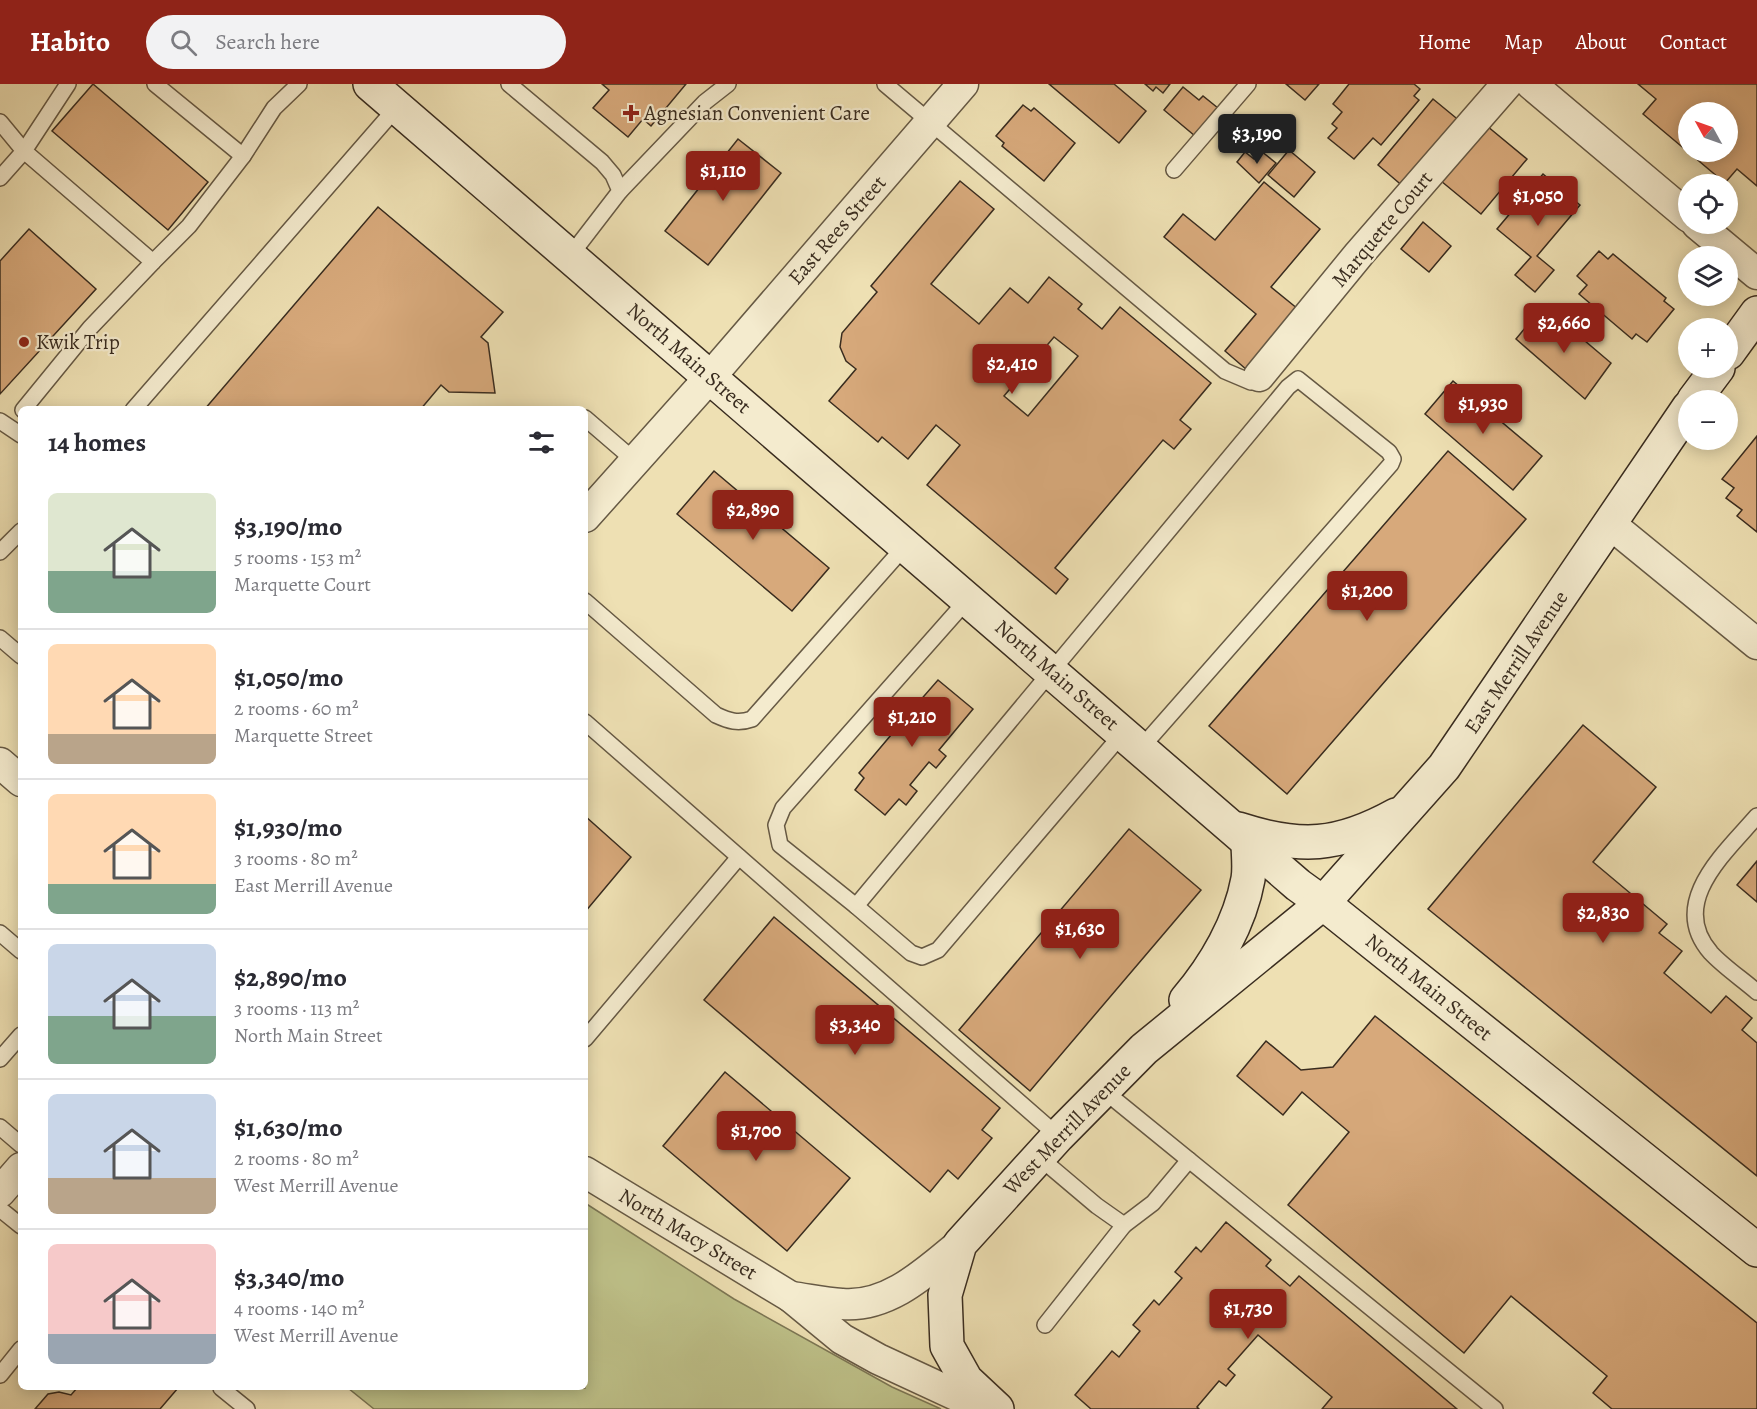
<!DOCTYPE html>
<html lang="en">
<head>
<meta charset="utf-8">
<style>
	body { margin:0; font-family:Alegreya,serif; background:#f2f2f3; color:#2b2b33; height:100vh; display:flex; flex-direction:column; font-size:22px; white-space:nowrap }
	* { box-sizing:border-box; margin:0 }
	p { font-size:20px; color:#7c7c81 }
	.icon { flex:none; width:33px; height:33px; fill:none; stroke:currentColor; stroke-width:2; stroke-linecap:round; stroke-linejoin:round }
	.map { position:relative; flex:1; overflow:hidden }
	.sheet { position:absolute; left:18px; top:322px; width:570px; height:984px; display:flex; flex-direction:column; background:#fff; border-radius:9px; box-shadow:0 3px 15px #0003 }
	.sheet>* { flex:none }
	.needle { width:39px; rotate:310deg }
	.controls { position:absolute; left:1678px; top:18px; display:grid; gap:12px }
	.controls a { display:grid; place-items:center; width:60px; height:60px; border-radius:50%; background:#fff; box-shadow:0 3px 15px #0003; font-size:30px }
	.price { position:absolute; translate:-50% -51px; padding:0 14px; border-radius:6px; background:#8f2418; color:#fff; font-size:20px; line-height:39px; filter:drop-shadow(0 2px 3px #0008) }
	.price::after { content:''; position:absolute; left:50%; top:36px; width:18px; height:14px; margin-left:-9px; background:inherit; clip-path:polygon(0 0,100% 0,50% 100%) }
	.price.current { background:#222; color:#fff }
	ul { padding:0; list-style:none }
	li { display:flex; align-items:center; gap:18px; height:150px; padding:0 30px }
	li+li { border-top:2px solid #e1e1e2 }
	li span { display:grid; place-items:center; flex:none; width:168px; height:120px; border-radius:9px; color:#555 }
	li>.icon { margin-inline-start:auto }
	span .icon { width:72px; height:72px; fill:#fffc; stroke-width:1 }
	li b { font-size:26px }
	h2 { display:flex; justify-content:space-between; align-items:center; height:72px; padding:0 30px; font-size:26px }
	header { display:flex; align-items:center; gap:36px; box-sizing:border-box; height:84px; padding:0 30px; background:#8f2418; color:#fff }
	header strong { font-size:28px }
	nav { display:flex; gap:33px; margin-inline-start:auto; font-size:21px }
	.search { width:420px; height:54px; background:#f2f2f3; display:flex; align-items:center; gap:15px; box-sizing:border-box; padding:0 21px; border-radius:33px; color:#7c7c81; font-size:22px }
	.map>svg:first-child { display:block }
	.green { fill:#bec189; stroke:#7c7654; stroke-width:1.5 }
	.building { fill:#d7a97b; stroke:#392c1f; stroke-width:1.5; fill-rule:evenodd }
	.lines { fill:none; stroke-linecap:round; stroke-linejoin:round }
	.lane-casing { stroke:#665944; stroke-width:18 }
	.street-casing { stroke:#665944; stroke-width:33 }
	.secondary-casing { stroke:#392c1f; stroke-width:36 }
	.lane { stroke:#f4ebce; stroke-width:15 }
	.street { stroke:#f4ebce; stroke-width:30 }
	.secondary { stroke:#f4ebce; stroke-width:33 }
	.poi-dot { fill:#8f2418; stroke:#f4ebce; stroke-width:2 }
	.labels { text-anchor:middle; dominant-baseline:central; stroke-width:4.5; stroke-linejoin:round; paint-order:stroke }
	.poi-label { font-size:21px; fill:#392c1f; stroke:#f4ebce; text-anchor:start }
	.street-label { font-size:21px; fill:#392c1f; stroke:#f4ebce }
</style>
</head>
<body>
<header>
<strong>Habito</strong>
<div class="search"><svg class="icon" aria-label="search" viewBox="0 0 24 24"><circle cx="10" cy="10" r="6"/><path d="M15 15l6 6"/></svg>Search here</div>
<nav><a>Home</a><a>Map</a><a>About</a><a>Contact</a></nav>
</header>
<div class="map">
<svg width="1757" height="1325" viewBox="0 0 1757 1325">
	<rect width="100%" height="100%" fill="#eee0b3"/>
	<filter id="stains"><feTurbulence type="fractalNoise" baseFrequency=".00333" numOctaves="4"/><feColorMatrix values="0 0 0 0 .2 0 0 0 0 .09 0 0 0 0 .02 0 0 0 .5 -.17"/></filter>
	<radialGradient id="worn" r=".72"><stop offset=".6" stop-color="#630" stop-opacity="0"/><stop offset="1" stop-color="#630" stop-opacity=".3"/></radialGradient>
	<!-- green -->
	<path class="green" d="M585,1119l149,96 158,88 49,22h-567l-26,-21h237z"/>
	<!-- building -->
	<g class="building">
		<path d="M93,0l115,98 -40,48 -116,-99z"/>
		<path d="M602,0h84l-35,42 -8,-7 -15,18 -35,-29 16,-18z"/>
		<path d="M1049,0h65l32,27 -27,32z"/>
		<path d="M1145,0h25l-7,9 -7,-6 -3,4z"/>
		<path d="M1286,0h33l-14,16z"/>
		<path d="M1349,0h65l6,5 -6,7 5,4 -38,45 -8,-7 -19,21 -26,-21 9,-10 -5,-4 10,-12 -9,-8z"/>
		<path d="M1638,0h119v102l-20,-17 -12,14 -82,-69 13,-15zM1689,28h39v40h-39z"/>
		<path d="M1183,3l16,13 4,-4 15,12 -23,28 -31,-26z"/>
		<path d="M1433,15l28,23 -56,66 -27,-23z"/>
		<path d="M1023,21l8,6 3,-3 41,35 -31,38 -42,-35 2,-3 -8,-7z"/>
		<path d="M1487,42l40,33 -46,55 -40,-33z"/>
		<path d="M738,55l43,34 -73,92 -43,-34z"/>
		<path d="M1289,66l26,22 -21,25 -26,-22z"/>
		<path d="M1261,67l15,12 -17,20 -22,-21 8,-10 9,7z"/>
		<path d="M1543,90l37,31 -43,51 17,14 -19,22 -20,-17 16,-18 -34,-28z"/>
		<path d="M960,97l34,28 -63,75 48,40 31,-36 18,15 21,-26 33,27 -4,5 24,20 18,-22 91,76 -31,37 11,9 -17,20 -11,-9 -108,128 13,11 -12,15 -129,-109 33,-40 -24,-20 -28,34 -26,-22 -4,5 -49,-41 27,-32 -10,-8 -6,-14 2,-14 35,-41 -6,-6zM1054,253l24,19 -50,60 -24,-20z"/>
		<path d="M1264,98l56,47 -49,58 27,22 -51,61 -22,-19 31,-37 -92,-77 19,-23 32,26z"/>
		<path d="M378,123l125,105 -22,25 7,6 7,50 -46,-1 -8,-7 -21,25h-216z"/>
		<path d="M1423,138l28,24 -22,26 -28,-23z"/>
		<path d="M29,145l67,60 -96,105v-133z"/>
		<path d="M1599,167l9,8 5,-5 53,44 -2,3 10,8 -27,33 -11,-8 -4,5 -53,-45 8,-9 -10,-9z"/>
		<path d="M1540,226l29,25 3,-5 39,33 -26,36 -69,-60z"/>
		<path d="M1453,297l89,75 -29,34 -88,-76z"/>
		<path d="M1757,352v96l-20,-16 5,-6 -16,-12 8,-10 -12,-9z"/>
		<path d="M1448,367l78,68 -239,275 -78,-68z"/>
		<path d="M714,387l115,97 -37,43 -115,-97z"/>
		<path d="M938,596l35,29 -34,41 7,6 -10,12 -7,-6 -19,23 7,6 -11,14 -7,-6 -14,16 -30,-25 9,-12 -5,-5 32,-38 -8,-7 13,-15 8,6z"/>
		<path d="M1583,641l73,62 -63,75 74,62 -8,9 23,18 -18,22 47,40 15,-17 26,22 -10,12 15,13v133l-329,-267z"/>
		<path d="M585,732l46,41 -46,55z"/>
		<path d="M1129,745l72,61 -171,201 -71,-61z"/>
		<path d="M1757,777v41l-20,-17z"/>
		<path d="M774,833l226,191 -18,22 10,8 -34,41 -10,-9 -18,22 -226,-192z"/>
		<path d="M1375,932l382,307v86h-145l-19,-16 14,-17 -96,-80 -47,57 -176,-148 61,-73 -47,-40 -19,23 -46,-39 29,-35 35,29 32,-3z"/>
		<path d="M725,988l125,106 -63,73 -124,-105z"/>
		<path d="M1226,1138l45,38 -5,6 24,20 9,-10 158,133h-135l10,-12 -74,-62 -30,34 7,6 -9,11 -7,-5 -22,26 2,2h-108l-16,-14 37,-44 7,6 21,-26 -7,-6 21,-25 5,5 23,-27 -7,-6 21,-25 5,5z"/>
		<path d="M77,1304h101l-18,21h-125l13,-15 11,-2 12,3z"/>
	</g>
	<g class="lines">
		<defs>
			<g id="lane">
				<path d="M155,0l88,72"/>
				<path d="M509,0l93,78 11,13 7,16 -50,65"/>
				<path d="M885,0l340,287 26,11 8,-6"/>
				<path d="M0,38l24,29 -24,27"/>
				<path d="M1174,86l74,-86"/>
				<path d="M620,107l85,-89 23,-18"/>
				<path d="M153,178l36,-36 54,-70 31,-48 25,-24"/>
				<path d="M23,326l67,-82 63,-66 -129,-111 44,-67"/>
				<path d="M133,326l264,-303"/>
				<path d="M585,334l50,43"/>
				<path d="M0,337l21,14"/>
				<path d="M0,468l21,-21"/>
				<path d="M968,515l-185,209 -7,17 4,20 76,61 432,-519 10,-8 91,73 4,7 -2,5 -250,284"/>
				<path d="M585,517l131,114c13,6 22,9 36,4l154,-174"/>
				<path d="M0,554l21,18"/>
				<path d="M585,638l473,414"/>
				<path d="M1757,732c-32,37 -90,87 -46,137 13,14 31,26 46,39"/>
				<path d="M856,822l55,47 11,4 16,-7 185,-217"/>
				<path d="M0,849l21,18"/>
				<path d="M585,955l154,-182"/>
				<path d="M0,975l21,-24"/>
				<path d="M1103,1006l392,319"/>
				<path d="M0,1043l21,18"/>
				<path d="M1039,1073l58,49 27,19 29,-22 36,-43"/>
				<path d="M0,1125l21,17"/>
				<path d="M1045,1241l79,-100"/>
				<path d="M0,1291l21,-26"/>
				<path d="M221,1304l26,21"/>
			</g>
			<g id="street">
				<path d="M1531,0l158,133"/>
				<path d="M1697,140l60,50"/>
				<path d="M1259,292l100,-122 148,-170"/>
				<path d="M585,433l126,-141 252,-292"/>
				<path d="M1609,439l148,121"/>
				<path d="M0,679l21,18"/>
				<path d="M585,1088l206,125 51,42 36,20 108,50"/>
				<path d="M0,1108l21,-24"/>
				<path d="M791,1213c16,2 34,6 51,7 47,4 85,-33 118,-60"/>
			</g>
			<g id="secondary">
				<path d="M370,0l928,801 25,18 434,347"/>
				<path d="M1728,269l29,-40"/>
				<path d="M1694,316l24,-32"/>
				<path d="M1238,745c62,20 100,18 158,-14"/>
				<path d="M1186,916c29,-34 54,-77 62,-121 2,-12 0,-26 0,-38"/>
				<path d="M997,1325l-31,-29 -19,-34 -2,-51 15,-51 98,-108 86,-87 179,-146 121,-136 245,-360"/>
			</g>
		</defs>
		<!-- lane casing -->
		<use href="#lane" class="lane-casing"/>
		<!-- street casing -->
		<use href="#street" class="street-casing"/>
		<!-- secondary casing -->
		<use href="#secondary" class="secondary-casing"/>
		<!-- lane -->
		<use href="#lane" class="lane"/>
		<!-- street -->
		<use href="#street" class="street"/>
		<!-- secondary -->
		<use href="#secondary" class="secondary"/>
	</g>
	<!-- markers -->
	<g class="poi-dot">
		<path d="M628 20h6v6h6v6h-6v6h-6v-6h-6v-6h6z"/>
		<circle cx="24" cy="258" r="6"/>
	</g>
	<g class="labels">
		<!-- poi labels -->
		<g class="poi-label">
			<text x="644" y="29">Agnesian Convenient Care</text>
			<text x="36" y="258">Kwik Trip</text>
		</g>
		<!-- street labels -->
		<g class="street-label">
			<text transform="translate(1382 145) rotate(-50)">Marquette Court</text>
			<text transform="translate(837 146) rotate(-49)">East Rees Street</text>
			<text transform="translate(689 274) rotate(41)">North Main Street</text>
			<text transform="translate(1516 578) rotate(-56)">East Merrill Avenue</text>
			<text transform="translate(1057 591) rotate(41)">North Main Street</text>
			<text transform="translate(1429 903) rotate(39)">North Main Street</text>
			<text transform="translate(1067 1045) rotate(-46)">West Merrill Avenue</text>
			<text transform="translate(688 1150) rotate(31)">North Macy Street</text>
		</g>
	</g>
	<rect width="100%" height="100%" filter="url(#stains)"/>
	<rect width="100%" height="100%" fill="url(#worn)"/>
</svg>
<div class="controls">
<a><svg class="needle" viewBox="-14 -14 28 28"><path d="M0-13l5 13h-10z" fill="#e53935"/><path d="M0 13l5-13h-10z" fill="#7c7c81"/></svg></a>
<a><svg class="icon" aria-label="locate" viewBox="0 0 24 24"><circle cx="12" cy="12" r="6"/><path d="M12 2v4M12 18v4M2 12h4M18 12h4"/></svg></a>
<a><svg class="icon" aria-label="layers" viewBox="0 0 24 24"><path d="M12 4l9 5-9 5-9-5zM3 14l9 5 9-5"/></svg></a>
<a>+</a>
<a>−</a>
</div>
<b class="price current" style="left:1257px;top:81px">$3,190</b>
<b class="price" style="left:723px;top:118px">$1,110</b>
<b class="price" style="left:1538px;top:143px">$1,050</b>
<b class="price" style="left:1564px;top:270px">$2,660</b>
<b class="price" style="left:1012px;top:311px">$2,410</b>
<b class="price" style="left:1483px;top:351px">$1,930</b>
<b class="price" style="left:753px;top:457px">$2,890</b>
<b class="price" style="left:1367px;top:538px">$1,200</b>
<b class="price" style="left:912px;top:664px">$1,210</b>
<b class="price" style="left:1603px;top:860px">$2,830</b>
<b class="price" style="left:1080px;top:876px">$1,630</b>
<b class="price" style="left:855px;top:972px">$3,340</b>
<b class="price" style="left:756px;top:1078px">$1,700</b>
<b class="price" style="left:1248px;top:1256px">$1,730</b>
<section class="sheet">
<h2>14 homes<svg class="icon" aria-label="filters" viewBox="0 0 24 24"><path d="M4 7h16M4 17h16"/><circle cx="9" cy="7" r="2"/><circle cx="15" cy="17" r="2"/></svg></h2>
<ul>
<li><span style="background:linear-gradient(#dfe7d0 65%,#7fa58c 0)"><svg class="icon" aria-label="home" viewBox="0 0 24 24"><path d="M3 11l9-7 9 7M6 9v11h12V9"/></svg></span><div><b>$3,190/mo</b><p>5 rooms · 153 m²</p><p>Marquette Court</p></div></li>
<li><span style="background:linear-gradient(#ffd9b3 75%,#b9a48a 0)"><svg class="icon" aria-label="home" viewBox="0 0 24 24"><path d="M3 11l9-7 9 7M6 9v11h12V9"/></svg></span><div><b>$1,050/mo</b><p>2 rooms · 60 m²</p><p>Marquette Street</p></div></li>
<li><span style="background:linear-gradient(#ffd9b3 75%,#7fa58c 0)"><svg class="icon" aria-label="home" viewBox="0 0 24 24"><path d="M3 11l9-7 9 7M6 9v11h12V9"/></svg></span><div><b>$1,930/mo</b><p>3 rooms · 80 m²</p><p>East Merrill Avenue</p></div></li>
<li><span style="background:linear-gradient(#c9d6e8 60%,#7fa58c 0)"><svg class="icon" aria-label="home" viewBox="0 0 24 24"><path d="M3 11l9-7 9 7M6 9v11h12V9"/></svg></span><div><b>$2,890/mo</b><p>3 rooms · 113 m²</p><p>North Main Street</p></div></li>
<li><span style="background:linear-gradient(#c9d6e8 70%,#b9a48a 0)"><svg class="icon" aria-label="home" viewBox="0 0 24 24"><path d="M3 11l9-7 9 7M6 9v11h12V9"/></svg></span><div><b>$1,630/mo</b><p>2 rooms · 80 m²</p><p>West Merrill Avenue</p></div></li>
<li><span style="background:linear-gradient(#f6c9c9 75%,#9aa5b1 0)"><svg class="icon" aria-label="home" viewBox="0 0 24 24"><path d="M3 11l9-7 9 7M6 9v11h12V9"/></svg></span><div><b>$3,340/mo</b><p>4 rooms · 140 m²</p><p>West Merrill Avenue</p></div></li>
</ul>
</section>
</div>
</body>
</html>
